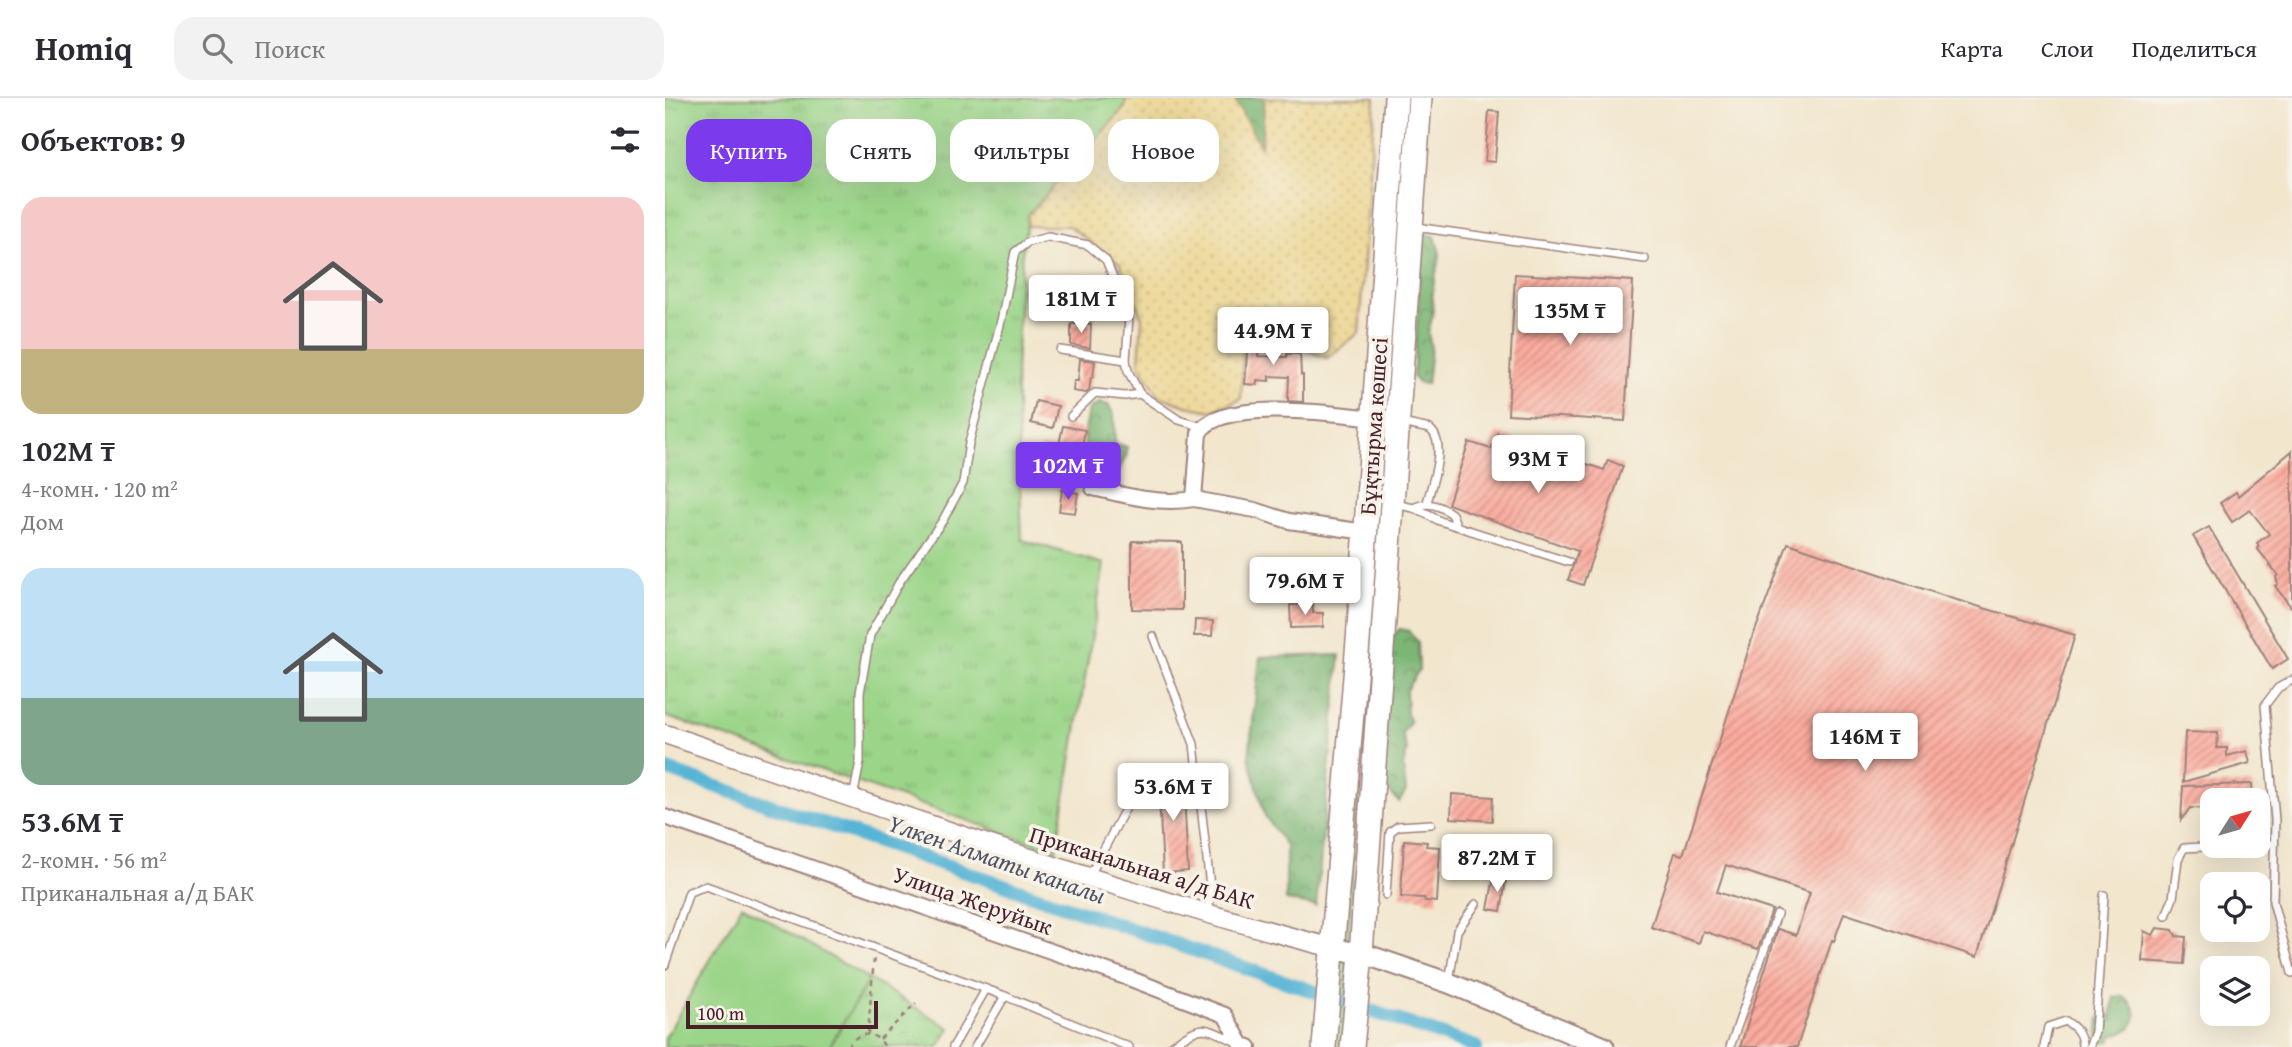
<!DOCTYPE html>
<html lang="ru">
<head>
<meta charset="utf-8">
<style>
	body { margin:0; font-family:"Gentium Book Plus",serif; background:#f2f2f3; color:#2b2b33; height:100vh; display:flex; flex-direction:column; font-size:26px; white-space:nowrap }
	* { box-sizing:border-box; margin:0 }
	p { font-size:23px; color:#7c7c81 }
	.icon { flex:none; width:38px; height:38px; fill:none; stroke:currentColor; stroke-width:2; stroke-linecap:round; stroke-linejoin:round }
	.map { position:relative; flex:1; overflow:hidden }
	.drawer { display:flex; flex-direction:column; background:#fff; width:665px }
	.drawer>* { flex:none }
	.banner { position:absolute; left:21px; top:21px; width:665px; height:63px; display:flex; gap:14px }
	.needle { width:46px; rotate:53deg }
	.fabs { position:absolute; left:1535px; top:690px; display:grid; gap:14px }
	.fabs a { display:grid; place-items:center; width:70px; height:70px; border-radius:14px; background:#fff; box-shadow:0 7px 28px #0002; font-size:35px }
	.scale { position:absolute; left:21px; bottom:18px; width:192px; box-sizing:border-box; padding-left:7px; border:4px solid #4a1f2b; border-top:0; font-size:19px; line-height:24px; white-space:nowrap; color:#4a1f2b; -webkit-text-stroke:5px #f7f3e8; paint-order:stroke }
	.price { position:absolute; translate:-50% -60px; padding:0 16px; border-radius:7px; background:#fff; color:#222; font-size:23px; line-height:46px; filter:drop-shadow(0 2px 4px #0008) }
	.price::after { content:''; position:absolute; left:50%; top:42px; width:21px; height:16px; margin-left:-10px; background:inherit; clip-path:polygon(0 0,100% 0,50% 100%) }
	.price.current { background:#7c3aed; color:#fff }
	ul { padding:0; list-style:none }
	li { display:grid; align-content:center; gap:14px; height:371px; padding:0 21px }
	li span { display:grid; place-items:center; height:217px; border-radius:21px; color:#555 }
	li>.icon { margin-inline-start:auto }
	span .icon { width:126px; height:126px; fill:#fffc; stroke-width:1 }
	li b { font-size:30px }
	h2 { display:flex; justify-content:space-between; align-items:center; height:84px; padding:0 21px; font-size:30px }
	.pill { padding:0 24px; border-radius:21px; background:#fff; box-shadow:0 7px 28px #0002; font-size:24px; line-height:63px }
	.pill.current { background:#7c3aed; color:#fff }
	header { display:flex; align-items:center; gap:42px; box-sizing:border-box; height:98px; padding:0 35px; background:#fff; border-bottom:2px solid #e1e1e2 }
	header strong { font-size:33px }
	nav { display:flex; gap:38px; margin-inline-start:auto; font-size:24px }
	.search { width:490px; height:63px; background:#f2f2f3; display:flex; align-items:center; gap:18px; box-sizing:border-box; padding:0 24px; border-radius:21px; color:#7c7c81; font-size:26px }
	main { display:flex; flex:1; min-height:0 }
	.map>svg:first-child { display:block }
	.grass { fill:url(#grass-tufts); stroke:#727a5a; stroke-width:2 }
	.forest { fill:url(#forest-crowns); stroke:#636a50; stroke-width:2 }
	.sand { fill:url(#sand-dots); stroke:#9c7c64; stroke-width:2 }
	.pitch { fill:#9bd589; stroke:#727a5a; stroke-width:2 }
	.lines { fill:none; stroke-linecap:round; stroke-linejoin:round }
	.canal { stroke:#57b4d5; stroke-width:14 }
	.building { fill:url(#building-hatch) }
	.service-casing { stroke:#9e827c; stroke-width:10 }
	.minor-casing { stroke:#9e827c; stroke-width:18 }
	.tertiary-casing { stroke:#9e827c; stroke-width:21 }
	.secondary-casing { stroke:#9e827c; stroke-width:23 }
	.primary-casing { stroke:#9e827c; stroke-width:26 }
	.path { stroke:#9e827c; stroke-width:2.5; stroke-dasharray:5 5; stroke-linecap:butt }
	.service { stroke:#fff; stroke-width:7 }
	.minor { stroke:#fff; stroke-width:14 }
	.tertiary { stroke:#fff; stroke-width:18 }
	.secondary { stroke:#fff; stroke-width:19 }
	.primary { stroke:#fff; stroke-width:23 }
	.labels { text-anchor:middle; dominant-baseline:central; stroke-width:7; stroke-linejoin:round; paint-order:stroke }
	.street-label { font-size:23px; fill:#4a1f2b; stroke:#f7f3e8 }
	.water-label { font-size:24px; font-style:italic; fill:#4f5366; stroke:#f7f3e8 }
</style>
</head>
<body>
<header>
<strong>Homiq</strong>
<div class="search"><svg class="icon" aria-label="search" viewBox="0 0 24 24"><circle cx="10" cy="10" r="6"/><path d="M15 15l6 6"/></svg>Поиск</div>
<nav><a>Карта</a><a>Слои</a><a>Поделиться</a></nav>
</header>
<main>
<section class="drawer">
<h2>Объектов: 9<svg class="icon" aria-label="filters" viewBox="0 0 24 24"><path d="M4 7h16M4 17h16"/><circle cx="9" cy="7" r="2"/><circle cx="15" cy="17" r="2"/></svg></h2>
<ul>
<li><span style="background:linear-gradient(#f6c9c9 70%,#c2b280 0)"><svg class="icon" aria-label="home" viewBox="0 0 24 24"><path d="M3 11l9-7 9 7M6 9v11h12V9"/></svg></span><div><b>102M ₸</b><p>4-комн. · 120 m²</p><p>Дом</p></div></li>
<li><span style="background:linear-gradient(#bfe0f5 60%,#7fa58c 0)"><svg class="icon" aria-label="home" viewBox="0 0 24 24"><path d="M3 11l9-7 9 7M6 9v11h12V9"/></svg></span><div><b>53.6M ₸</b><p>2-комн. · 56 m²</p><p>Приканальная а/д БАК</p></div></li>
</ul>
</section>
<div class="map">
<svg width="1627" height="949" viewBox="0 0 1627 949">
	<defs>
		<pattern id="grass-tufts" width="24" height="20" patternUnits="userSpaceOnUse" patternTransform="scale(1.75)"><rect width="24" height="20" fill="#9bd589"/><path d="M3 7l-1-3M5 7V3M7 7l1-3M15 17l-1-3M17 17v-4M19 17l1-3" fill="none" stroke="#87b676"/></pattern>
		<pattern id="forest-crowns" width="20" height="18" patternUnits="userSpaceOnUse" patternTransform="scale(1.75)"><rect width="20" height="18" fill="#7cb675"/><path d="M2 6a3 3 0 1 1 6 0M12 15a3 3 0 1 1 6 0" fill="none" stroke="#689360"/></pattern>
		<pattern id="sand-dots" width="8" height="8" patternUnits="userSpaceOnUse" patternTransform="scale(1.75)"><rect width="8" height="8" fill="#eeda9e"/><path d="M2 2h.1M6 6h.1" fill="none" stroke="#cebb88" stroke-width="1.8" stroke-linecap="round"/></pattern>
		<pattern id="building-hatch" width="6" height="6" patternUnits="userSpaceOnUse" patternTransform="scale(1.75)"><rect width="6" height="6" fill="#fbac9e"/><path d="M-1 1l2-2M0 6l6-6M5 7l2-2" fill="none" stroke="#cd8b81"/></pattern>
	</defs>
	<rect width="100%" height="100%" fill="#f7f3e8"/>
	<filter id="ink" filterUnits="userSpaceOnUse"><feTurbulence type="fractalNoise" baseFrequency=".0143" numOctaves="2"/><feDisplacementMap in="SourceGraphic" scale="14" xChannelSelector="R" yChannelSelector="G"/><feConvolveMatrix kernelMatrix="1 2 1 2 8 2 1 2 1" color-interpolation-filters="sRGB"/></filter>
	<filter id="wash" filterUnits="userSpaceOnUse"><feTurbulence type="fractalNoise" baseFrequency=".00686" numOctaves="4" result="noise"/><feDisplacementMap in="SourceGraphic" scale="28" xChannelSelector="R" yChannelSelector="G"/><feGaussianBlur stdDeviation="1.57" result="paint"/><feColorMatrix in="noise" values="0 0 0 0 0 0 0 0 0 0 0 0 0 0 0 0 0 1.4 0 .05"/><feComposite in="paint" operator="in"/></filter>
	<g filter="url(#wash)">
		<rect width="100%" height="100%" fill="#f2e6cd"/>
		<!-- grass -->
		<g class="grass">
			<path d="M0,0h461l-1,9 -97,108 -6,39 -6,118 6,168 82,24 -48,287 -391,-135z"/>
			<path d="M727,210l3,4 -22,319 -4,3z"/>
			<path d="M702,558l3,7 -19,231 -8,153h-10z"/>
			<path d="M204,881l81,49 -11,19h-110z"/>
		</g>
		<!-- forest -->
		<g class="forest">
			<path d="M569,0h31l-4,51z"/>
			<path d="M761,136l9,2 5,18 -8,38 1,22 -5,19 3,14 -4,37 -9,-1 -5,-6 6,-78 -1,-33 3,-28z"/>
			<path d="M434,305l9,2 6,9 1,29 12,4v8l-9,16c-37,-12 -37,-26 -29,-62z"/>
			<path d="M734,531l10,2 9,11 1,28 -13,20 1,24 3,8 -8,12 5,16 -4,15 3,26 -7,11 -14,-15 -5,-24 5,-57 5,-10 -1,-28 3,-30z"/>
			<path d="M675,557l-24,251 -30,-6v-54l-21,-30 -16,-59 11,-100z"/>
			<path d="M1458,898c22,15 13,36 -11,40l-1,5 -6,1 -7,-4 2,-20 6,-4 5,4 3,-21z"/>
		</g>
		<!-- sand -->
		<path class="sand" d="M461,0h108l27,49 4,-49h110l-16,235 -32,25 -19,-7 -63,-41 -4,89 -29,12 -26,-5 -27,-10 -20,-32 3,-46 -22,-54 -51,-38h-42l1,-11 97,-108z"/>
		<!-- pitch -->
		<path class="pitch" d="M77,807l127,74 -40,68h-164v-9z"/>
		<g class="lines">
			<!-- canal -->
			<path class="canal" d="M0,671l811,278"/>
		</g>
		<g id="blocks">
			<!-- building -->
			<g class="building">
				<path d="M824,13l10,1 -4,50 -10,-1z"/>
				<path d="M850,176l118,7 -8,140 -117,-7z"/>
				<path d="M584,225l11,1 -2,32 29,1v-3h13l1,21h2v27l-15,-1 1,-24 -20,-1v5l-12,-1v5l-12,-1z"/>
				<path d="M406,226h20l-1,24 -19,-3z"/>
				<path d="M415,261l15,2 -2,16h-2l-2,14 -3,2 -13,-2 1,-10h4z"/>
				<path d="M371,303l22,5 -5,22 -22,-5z"/>
				<path d="M398,328l22,4 -4,23 5,1 -3,18 -43,-7 2,-18 16,2z"/>
				<path d="M832,335l107,37 4,-10 15,6 -40,119 -15,-5 10,-29 -130,-47 21,-62 22,7z"/>
				<path d="M1627,353v157l-17,-22 3,-2 -2,-7 2,-2 -21,-27 2,-2 -2,-3 12,-9 -19,-24 -18,12 -12,-19 16,-11 2,4z"/>
				<path d="M397,392l16,3 -3,20 -16,-2z"/>
				<path d="M1544,429l79,132 -16,10 -79,-133z"/>
				<path d="M467,443l50,1v68l-50,-1z"/>
				<path d="M1123,445l162,55 125,37 -98,322 -133,-44 -10,28 -2,-1 -35,107h-57l38,-118 18,6 14,-42 -84,-28 -9,27 55,18 -14,39 -55,-18 -4,12 -48,-16 24,-74 8,2 68,-213z"/>
				<path d="M648,506v9h10v14l-32,1 -1,-23z"/>
				<path d="M530,522l18,1 -1,15h-18z"/>
				<path d="M1520,634l33,1 -1,15h10v8l20,-5 3,12 -67,19z"/>
				<path d="M518,676l5,97 -25,2 -5,-98z"/>
				<path d="M1587,686l1,16 -40,-1 -1,10 -22,-1 -9,12 2,-34z"/>
				<path d="M787,696l41,3 -1,24 -41,-3z"/>
				<path d="M739,742l23,2 -1,4 14,1 -3,55 -12,-1 -1,-3 -23,-1z"/>
				<path d="M829,779l12,3 -5,31 -13,-2z"/>
				<path d="M1492,830l16,2 3,6 10,1 -2,27 -42,-3 2,-30 9,4z"/>
			</g>
		</g>
	</g>
	<g filter="url(#ink)">
		<use href="#blocks" fill-opacity="0" stroke="#9e827c" stroke-width="2"/>
		<g class="lines">
			<defs>
				<g id="service">
					<path d="M750,129l230,32"/>
					<path d="M395,252l66,10"/>
					<path d="M406,318l24,-23 30,3 15,-2"/>
					<path d="M736,325l29,6c18,16 1,55 -3,74"/>
					<path d="M729,406l20,4 26,13 129,41"/>
					<path d="M749,410c13,-8 27,-2 38,6l4,10"/>
					<path d="M488,538l41,108 17,151 -4,19"/>
					<path d="M1627,582l-14,8 -13,17 10,115 -2,82 19,71"/>
					<path d="M188,700l7,-36v-69l10,-58 30,-54 43,-61 20,-37 6,-40 32,-122 14,-69 13,-10 20,-5 40,8 18,15 23,57 -3,43 2,11 12,23 39,26 24,7"/>
					<path d="M1592,746h17"/>
					<path d="M424,779l51,-96"/>
					<path d="M721,797l4,-63 8,-6 33,-2"/>
					<path d="M1501,818l7,-18 5,-39 6,-11 55,-3"/>
					<path d="M0,867l24,-73 17,-6 299,110 124,51"/>
					<path d="M784,884l8,-51 19,-27"/>
					<path d="M288,949l33,-58"/>
					<path d="M310,949l30,-51"/>
					<path d="M505,949c35,-25 31,-21 69,-4"/>
					<path d="M1065,949l47,-133"/>
					<path d="M1379,949l4,-20 18,-6c10,7 16,12 16,26"/>
					<path d="M1424,949l6,-15 9,-137"/>
				</g>
				<g id="minor">
					<path d="M428,390c34,8 67,17 101,11l5,-66c22,-36 139,-19 175,-15"/>
					<path d="M529,401l61,11 34,11 76,11"/>
					<path d="M0,719l466,162 94,36 17,30 7,2"/>
				</g>
				<path id="tertiary" d="M0,636c222,75 442,156 668,214"/>
				<path id="secondary" d="M668,850l37,8 79,27 155,64"/>
				<g id="primary">
					<path d="M659,949l34,-406 38,-543"/>
					<path d="M687,949l9,-93 59,-856"/>
				</g>
			</defs>
			<!-- service casing -->
			<use href="#service" class="service-casing"/>
			<!-- minor casing -->
			<use href="#minor" class="minor-casing"/>
			<!-- tertiary casing -->
			<use href="#tertiary" class="tertiary-casing"/>
			<!-- secondary casing -->
			<use href="#secondary" class="secondary-casing"/>
			<!-- primary casing -->
			<use href="#primary" class="primary-casing"/>
			<!-- path -->
			<g class="path">
				<path d="M203,936l6,-77"/>
				<path d="M215,941l36,-36"/>
				<path d="M183,949c9,-17 28,-16 37,0"/>
			</g>
			<!-- service -->
			<use href="#service" class="service"/>
			<!-- minor -->
			<use href="#minor" class="minor"/>
			<!-- tertiary -->
			<use href="#tertiary" class="tertiary"/>
			<!-- secondary -->
			<use href="#secondary" class="secondary"/>
			<!-- primary -->
			<use href="#primary" class="primary"/>
		</g>
	</g>
	<g class="labels">
		<!-- street labels -->
		<g class="street-label">
			<text transform="translate(708 328) rotate(-86)">Бұқтырма көшесі</text>
			<text transform="translate(477 769) rotate(17)">Приканальная а/д БАК</text>
			<text transform="translate(308 802) rotate(19)">Улица Жеруйык</text>
		</g>
		<!-- water labels -->
		<g class="water-label">
			<text transform="translate(332 761) rotate(19)">Үлкен Алматы каналы</text>
		</g>
	</g>
</svg>
<div class="fabs">
<a><svg class="needle" viewBox="-14 -14 28 28"><path d="M0-13l5 13h-10z" fill="#e53935"/><path d="M0 13l5-13h-10z" fill="#7c7c81"/></svg></a>
<a><svg class="icon" aria-label="locate" viewBox="0 0 24 24"><circle cx="12" cy="12" r="6"/><path d="M12 2v4M12 18v4M2 12h4M18 12h4"/></svg></a>
<a><svg class="icon" aria-label="layers" viewBox="0 0 24 24"><path d="M12 4l9 5-9 5-9-5zM3 14l9 5 9-5"/></svg></a>
</div>
<div class="scale">100 m</div>
<b class="price" style="left:416px;top:237px">181M ₸</b>
<b class="price" style="left:905px;top:249px">135M ₸</b>
<b class="price" style="left:608px;top:269px">44.9M ₸</b>
<b class="price" style="left:873px;top:397px">93M ₸</b>
<b class="price current" style="left:403px;top:404px">102M ₸</b>
<b class="price" style="left:640px;top:519px">79.6M ₸</b>
<b class="price" style="left:1200px;top:675px">146M ₸</b>
<b class="price" style="left:508px;top:725px">53.6M ₸</b>
<b class="price" style="left:832px;top:796px">87.2M ₸</b>
<div class="banner">
<a class="pill current">Купить</a>
<a class="pill">Снять</a>
<a class="pill">Фильтры</a>
<a class="pill">Новое</a>
</div>
</div>
</main>
</body>
</html>
